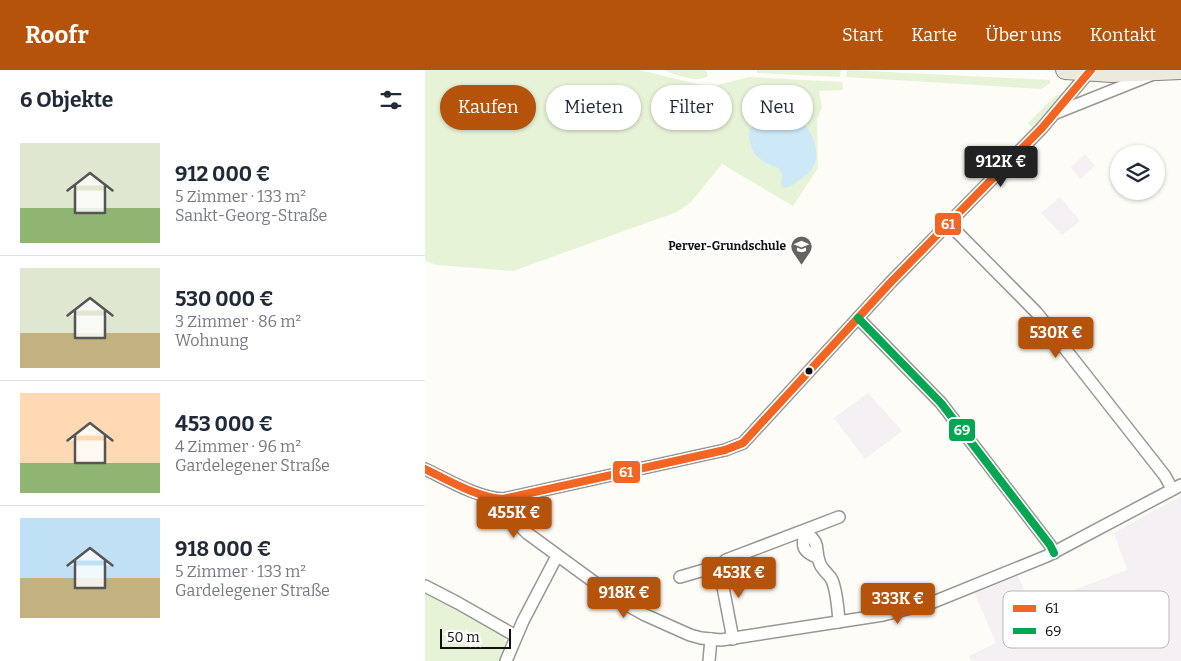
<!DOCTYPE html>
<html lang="de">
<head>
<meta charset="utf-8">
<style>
	body { margin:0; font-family:Bitter,serif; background:#f6f6f7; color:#1f2937; height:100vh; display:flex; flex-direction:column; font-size:19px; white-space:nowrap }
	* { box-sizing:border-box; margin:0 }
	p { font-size:16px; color:#747a83 }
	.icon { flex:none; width:28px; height:28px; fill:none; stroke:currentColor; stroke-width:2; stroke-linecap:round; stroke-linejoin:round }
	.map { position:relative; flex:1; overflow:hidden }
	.details { display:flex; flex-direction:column; background:#fff; width:425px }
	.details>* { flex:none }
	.hud { position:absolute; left:15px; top:15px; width:475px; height:45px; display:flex; gap:10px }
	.fabs { position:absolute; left:685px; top:75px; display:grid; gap:10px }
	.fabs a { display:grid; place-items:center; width:55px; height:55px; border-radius:50%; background:#fff; box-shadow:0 1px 4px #0004; font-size:25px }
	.scale { position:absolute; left:15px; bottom:12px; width:71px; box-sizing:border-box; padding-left:5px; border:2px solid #111; border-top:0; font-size:14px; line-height:18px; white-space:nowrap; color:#111; -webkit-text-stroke:4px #fff; paint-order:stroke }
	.price { position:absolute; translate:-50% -42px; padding:0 11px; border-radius:5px; background:#b45309; color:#fff; font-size:16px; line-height:32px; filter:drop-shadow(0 1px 2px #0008) }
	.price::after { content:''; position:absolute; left:50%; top:30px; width:15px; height:11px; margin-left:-8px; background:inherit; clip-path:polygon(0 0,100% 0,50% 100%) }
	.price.selected { background:#222; color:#fff }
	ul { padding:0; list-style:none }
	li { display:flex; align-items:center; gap:15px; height:125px; padding:0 20px }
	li+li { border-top:1px solid #e0e1e3 }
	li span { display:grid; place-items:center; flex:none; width:140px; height:100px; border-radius:0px; color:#555 }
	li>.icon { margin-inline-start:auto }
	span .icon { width:60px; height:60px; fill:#fffc; stroke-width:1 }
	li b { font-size:21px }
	h2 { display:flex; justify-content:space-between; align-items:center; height:60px; padding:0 20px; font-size:21px }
	.tag { padding:0 18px; border-radius:22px; background:#fff; box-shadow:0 1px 4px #0004; font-size:18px; line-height:45px }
	.tag.selected { background:#b45309; color:#fff }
	header { display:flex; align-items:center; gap:30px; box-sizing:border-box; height:70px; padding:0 25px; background:#b45309; color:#fff }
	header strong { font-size:24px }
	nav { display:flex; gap:28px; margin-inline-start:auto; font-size:18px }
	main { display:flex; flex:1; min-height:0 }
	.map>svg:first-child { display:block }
	.industrial { fill:#f5f0f3 }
	.green { fill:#e7f3d7 }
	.water { fill:#cde8f7 }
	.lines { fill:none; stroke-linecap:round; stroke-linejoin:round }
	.minor-casing { stroke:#979795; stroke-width:14 }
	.primary-casing { stroke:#858482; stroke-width:20 }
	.minor { stroke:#fffffe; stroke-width:11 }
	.primary { stroke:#ede9dc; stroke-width:18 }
	.bus-1-casing { stroke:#fff; stroke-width:11 }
	.bus-2-casing { stroke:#fff; stroke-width:11 }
	.bus-1 { stroke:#f26522; stroke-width:8 }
	.bus-2 { stroke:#00a651; stroke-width:8 }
	.bus-dot { fill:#111; stroke:#fff; stroke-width:2 }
	.labels { text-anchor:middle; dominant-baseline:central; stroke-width:5; stroke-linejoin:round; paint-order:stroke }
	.poi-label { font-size:12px; font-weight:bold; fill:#111; stroke:#fff; text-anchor:end }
	.key { fill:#fff; stroke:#b8b8b8; stroke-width:1 }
	.key-label { font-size:14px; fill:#111 }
	.line-badge { stroke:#fff; stroke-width:2 }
	.badge-label { font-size:14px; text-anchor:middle; font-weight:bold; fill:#fff }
</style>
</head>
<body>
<header>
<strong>Roofr</strong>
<nav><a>Start</a><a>Karte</a><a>Über uns</a><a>Kontakt</a></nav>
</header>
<main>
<section class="details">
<h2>6 Objekte<svg class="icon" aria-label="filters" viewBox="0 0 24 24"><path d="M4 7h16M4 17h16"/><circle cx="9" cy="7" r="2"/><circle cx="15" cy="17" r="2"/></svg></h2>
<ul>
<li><span style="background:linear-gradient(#dfe7d0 65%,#8fb573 0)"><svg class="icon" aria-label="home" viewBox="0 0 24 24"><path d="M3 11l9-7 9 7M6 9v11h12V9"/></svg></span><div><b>912 000 €</b><p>5 Zimmer · 133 m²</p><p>Sankt-Georg-Straße</p></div></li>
<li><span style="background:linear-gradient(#dfe7d0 65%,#c2b280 0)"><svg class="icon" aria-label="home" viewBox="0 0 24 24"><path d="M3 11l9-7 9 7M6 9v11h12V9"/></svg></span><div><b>530 000 €</b><p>3 Zimmer · 86 m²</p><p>Wohnung</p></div></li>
<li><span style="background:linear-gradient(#ffd9b3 70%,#8fb573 0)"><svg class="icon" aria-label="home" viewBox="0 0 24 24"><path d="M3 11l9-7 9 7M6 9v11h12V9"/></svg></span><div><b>453 000 €</b><p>4 Zimmer · 96 m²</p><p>Gardelegener Straße</p></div></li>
<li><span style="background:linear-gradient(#bfe0f5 60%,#c2b280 0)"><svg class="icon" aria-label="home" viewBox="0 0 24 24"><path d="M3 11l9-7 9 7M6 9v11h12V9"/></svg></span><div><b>918 000 €</b><p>5 Zimmer · 133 m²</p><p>Gardelegener Straße</p></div></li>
</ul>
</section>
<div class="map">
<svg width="756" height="591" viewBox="0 0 756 591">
	<rect width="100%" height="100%" fill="#fdfcf7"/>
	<!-- industrial -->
	<g class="industrial">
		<path d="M660,84l10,12 -15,13 -9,-12z"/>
		<path d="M635,127l20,24 -18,14 -21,-22z"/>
		<path d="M443,323l34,38 -37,28 -31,-41z"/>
		<path d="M756,426v165h-209l-3,-5 27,-13 -22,-51 43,-18 14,32 96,-36 -13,-37z"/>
	</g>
	<!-- green -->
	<g class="green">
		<path d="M0,0h214l71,17 39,-10 93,5 1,8 -24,1 3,16 -5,13 1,48 -25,38 -71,-42 -31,38 -14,10 -164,59 -76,-6 -12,-4z"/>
		<path d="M238,0h42l2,2 1,4c-12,8 -32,-2 -45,-6z"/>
		<path d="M332,0h84l-1,7 -83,-4z"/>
		<path d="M422,0l203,10v3l-9,6 -195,-12z"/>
		<path d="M635,24l1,2 -27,34 -6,-7 27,-27z"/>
		<path d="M0,522l72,39 7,5 2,11 -4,14h-77z"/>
	</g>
	<!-- water -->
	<path class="water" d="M356,40c22,5 42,32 33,55 -2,6 -8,10 -13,14 -6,4 -10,8 -17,9l-3,-3c1,-5 2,-11 -1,-15 -3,-4 -7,-3 -10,-5 -6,-3 -12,-7 -16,-12 -2,-3 -3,-7 -4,-11 -5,-19 15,-30 31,-32z"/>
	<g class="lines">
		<defs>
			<g id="minor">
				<path d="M631,43l95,-38"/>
				<path d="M523,153l89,90 128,163 7,13"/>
				<path d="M433,248l83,85 109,142 4,8"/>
				<path d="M0,399c23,11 53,29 78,30l222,-49 18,-7 148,-161 151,-154 47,-56"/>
				<path d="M68,429l34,34 93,68 23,13 47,21 11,3 20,2 162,-25 48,-12 116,-47 134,-71"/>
				<path d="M380,461c18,16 8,15 15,33 3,7 9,10 12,16 5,12 6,29 7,42"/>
				<path d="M380,461c-3,18 -3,19 13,27"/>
				<path d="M289,502l8,10 11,57"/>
				<path d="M255,507l24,-7 10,2 12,-12 113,-43"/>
				<path d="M0,516l33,17 58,33"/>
				<path d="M81,591l17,-40 34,-65"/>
				<path d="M284,591l2,-22"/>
			</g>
			<path id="primary" d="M640,0l47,3 69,-3"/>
		</defs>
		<!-- minor casing -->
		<use href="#minor" class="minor-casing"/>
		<!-- primary casing -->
		<use href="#primary" class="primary-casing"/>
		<!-- minor -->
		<use href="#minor" class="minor"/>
		<!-- primary -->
		<use href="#primary" class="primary"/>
		<defs>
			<path id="bus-1" d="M0,399c23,11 53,29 78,30l222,-49 18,-7 148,-161 151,-154 49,-58"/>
			<path id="bus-2" d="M433,248l83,85 109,142 4,8"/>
		</defs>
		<!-- bus-1 casing -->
		<use href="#bus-1" class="bus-1-casing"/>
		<!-- bus-2 casing -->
		<use href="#bus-2" class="bus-2-casing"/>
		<!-- bus-1 -->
		<use href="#bus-1" class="bus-1"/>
		<!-- bus-2 -->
		<use href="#bus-2" class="bus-2"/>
	</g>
	<!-- icons -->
	<defs>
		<symbol id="school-pin" viewBox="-11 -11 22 30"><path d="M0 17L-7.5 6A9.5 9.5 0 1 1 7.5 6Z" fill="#646362" stroke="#fff"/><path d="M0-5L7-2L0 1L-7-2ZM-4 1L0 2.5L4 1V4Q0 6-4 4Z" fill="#fff"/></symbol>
	</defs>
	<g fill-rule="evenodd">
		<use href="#school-pin" x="364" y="164" width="25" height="34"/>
	</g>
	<!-- markers -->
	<circle class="bus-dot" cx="384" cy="301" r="4.5"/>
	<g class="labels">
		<!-- poi labels -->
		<g class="poi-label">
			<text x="361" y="176">Perver-Grundschule</text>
		</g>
	</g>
	<!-- legend -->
	<rect x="578" y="521" width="166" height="57" rx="8" class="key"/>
	<rect x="588" y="535" width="23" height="7" fill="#f26522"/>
	<rect x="588" y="558" width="23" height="6" fill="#00a651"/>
	<g class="key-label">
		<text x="620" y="543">61</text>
		<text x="620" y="566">69</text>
	</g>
	<g class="line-badge">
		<rect x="509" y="142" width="28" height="24" rx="5" fill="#f26522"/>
		<rect x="523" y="348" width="28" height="24" rx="5" fill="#00a651"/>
		<rect x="187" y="390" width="29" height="24" rx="5" fill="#f26522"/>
	</g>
	<g class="badge-label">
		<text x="523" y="159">61</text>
		<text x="537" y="365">69</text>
		<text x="201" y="407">61</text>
	</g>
</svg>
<div class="fabs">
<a><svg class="icon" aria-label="layers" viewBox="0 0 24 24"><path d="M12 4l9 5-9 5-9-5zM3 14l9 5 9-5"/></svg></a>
</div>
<div class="scale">50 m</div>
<b class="price selected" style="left:576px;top:118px">912K €</b>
<b class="price" style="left:631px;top:289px">530K €</b>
<b class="price" style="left:89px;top:469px">455K €</b>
<b class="price" style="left:314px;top:529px">453K €</b>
<b class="price" style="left:199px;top:549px">918K €</b>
<b class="price" style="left:473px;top:555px">333K €</b>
<div class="hud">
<a class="tag selected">Kaufen</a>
<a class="tag">Mieten</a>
<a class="tag">Filter</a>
<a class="tag">Neu</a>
</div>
</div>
</main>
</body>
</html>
